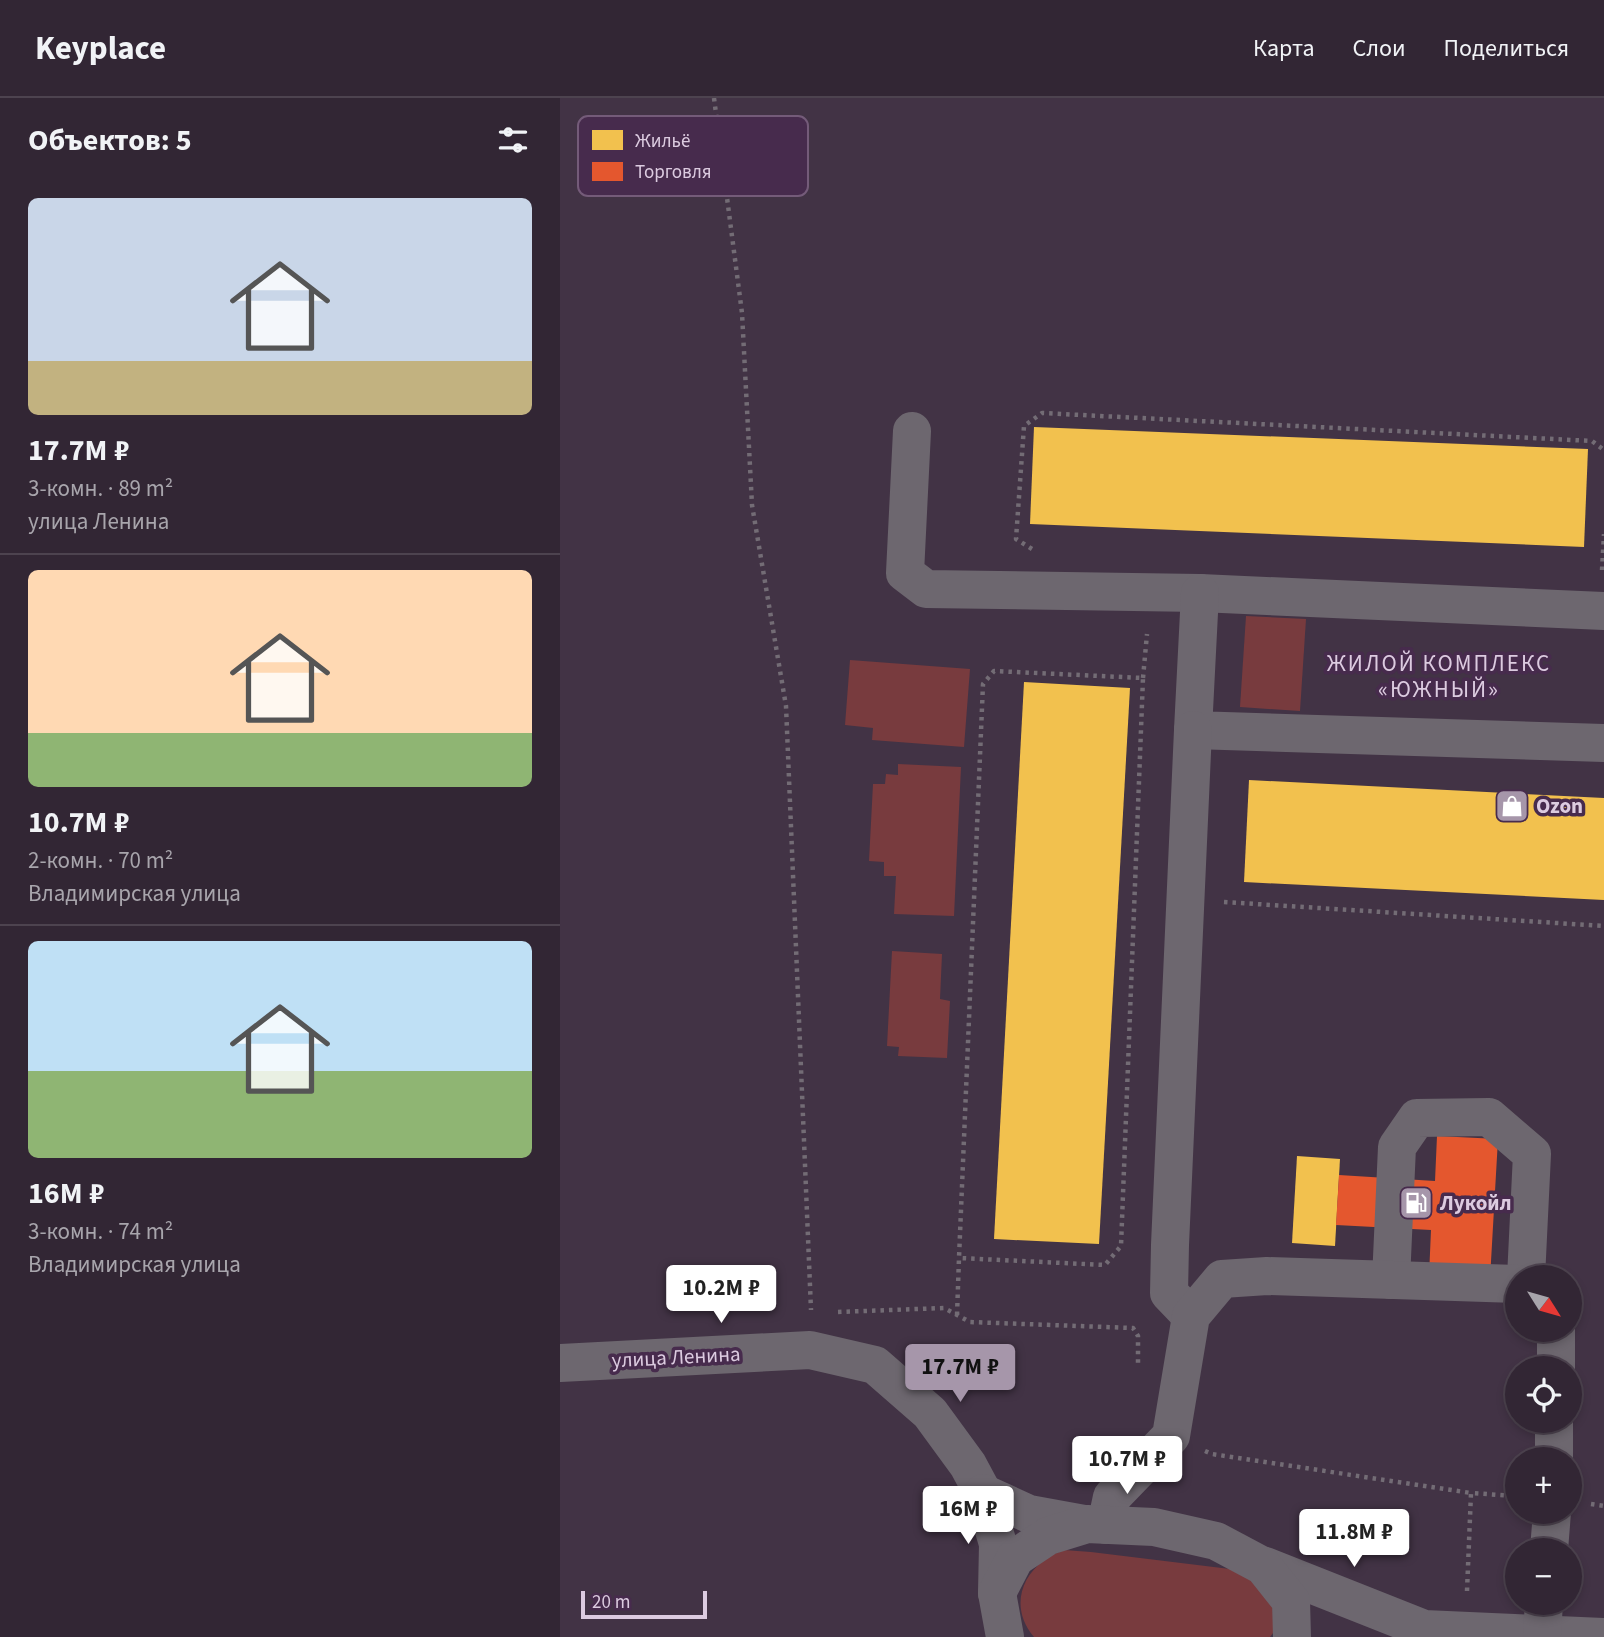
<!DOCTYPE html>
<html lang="ru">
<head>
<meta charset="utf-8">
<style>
	body { margin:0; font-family:"Source Sans 3",sans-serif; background:#3a2e3c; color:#f1f3f6; height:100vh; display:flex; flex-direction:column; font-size:26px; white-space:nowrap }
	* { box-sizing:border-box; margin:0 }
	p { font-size:23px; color:#a8a5ac }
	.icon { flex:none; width:38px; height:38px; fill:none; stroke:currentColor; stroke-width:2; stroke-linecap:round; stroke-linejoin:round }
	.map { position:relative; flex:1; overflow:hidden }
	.drawer { display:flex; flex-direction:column; background:#322634; width:560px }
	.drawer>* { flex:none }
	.needle { width:46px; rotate:127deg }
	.tools { position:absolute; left:945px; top:1167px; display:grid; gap:14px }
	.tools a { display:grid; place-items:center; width:77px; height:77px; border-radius:50%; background:#322634; box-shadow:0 4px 10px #0003,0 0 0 2px #4d434f; font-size:35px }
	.scale { position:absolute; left:21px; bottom:18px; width:126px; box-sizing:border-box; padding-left:7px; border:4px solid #dccbe0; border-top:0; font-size:19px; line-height:24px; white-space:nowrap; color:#dccbe0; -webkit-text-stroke:5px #472b4d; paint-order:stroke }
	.price { position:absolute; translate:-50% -60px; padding:0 16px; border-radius:7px; background:#fff; color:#222; font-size:23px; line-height:46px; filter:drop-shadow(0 2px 4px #0008) }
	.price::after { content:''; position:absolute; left:50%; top:42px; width:21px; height:16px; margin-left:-10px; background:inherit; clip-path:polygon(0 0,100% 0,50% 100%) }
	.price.selected { background:#a696aa; color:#111 }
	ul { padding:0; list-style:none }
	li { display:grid; align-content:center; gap:14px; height:371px; padding:0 28px }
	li+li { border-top:2px solid #4d434f }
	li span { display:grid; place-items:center; height:217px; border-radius:10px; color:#555 }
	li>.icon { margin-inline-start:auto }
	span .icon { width:126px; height:126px; fill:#fffc; stroke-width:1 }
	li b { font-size:30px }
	h2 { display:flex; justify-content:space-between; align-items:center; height:84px; padding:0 28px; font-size:30px }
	header { display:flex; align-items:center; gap:42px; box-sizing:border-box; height:98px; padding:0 35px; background:#322634; border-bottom:2px solid #4d434f }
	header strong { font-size:33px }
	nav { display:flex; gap:38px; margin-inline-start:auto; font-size:24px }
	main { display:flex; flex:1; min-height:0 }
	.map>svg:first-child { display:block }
	.green { fill:#783b3e }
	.homes { fill:#f2c14e }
	.shops { fill:#e4572e }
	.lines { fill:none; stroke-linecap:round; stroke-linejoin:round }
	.path { stroke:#736c75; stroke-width:4.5; stroke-dasharray:3.5 5; stroke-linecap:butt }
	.minor { stroke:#6d676f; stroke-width:38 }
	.labels { text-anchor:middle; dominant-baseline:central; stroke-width:7; stroke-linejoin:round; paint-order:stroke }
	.poi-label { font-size:21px; font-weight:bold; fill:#dccbe0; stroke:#472b4d; text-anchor:start }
	.street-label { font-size:21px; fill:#dccbe0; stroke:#472b4d }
	.neighbourhood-label { font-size:23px; letter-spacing:2px; fill:#dccbe0; stroke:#472b4d }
	.key { fill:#472b4d; stroke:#745b79; stroke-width:2 }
	.key-label { font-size:19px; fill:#dccbe0 }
</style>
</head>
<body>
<header>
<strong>Keyplace</strong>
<nav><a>Карта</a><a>Слои</a><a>Поделиться</a></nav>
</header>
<main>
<section class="drawer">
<h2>Объектов: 5<svg class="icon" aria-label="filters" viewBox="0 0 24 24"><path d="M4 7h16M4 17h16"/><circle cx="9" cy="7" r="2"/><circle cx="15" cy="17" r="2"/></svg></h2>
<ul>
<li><span style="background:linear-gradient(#c9d6e8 75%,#c2b280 0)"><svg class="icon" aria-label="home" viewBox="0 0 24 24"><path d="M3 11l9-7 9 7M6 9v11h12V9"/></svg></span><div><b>17.7M ₽</b><p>3-комн. · 89 m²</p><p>улица Ленина</p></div></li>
<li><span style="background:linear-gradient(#ffd9b3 75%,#8fb573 0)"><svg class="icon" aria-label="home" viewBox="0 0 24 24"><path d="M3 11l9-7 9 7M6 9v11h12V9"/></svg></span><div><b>10.7M ₽</b><p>2-комн. · 70 m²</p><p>Владимирская улица</p></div></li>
<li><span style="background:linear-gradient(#bfe0f5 60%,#8fb573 0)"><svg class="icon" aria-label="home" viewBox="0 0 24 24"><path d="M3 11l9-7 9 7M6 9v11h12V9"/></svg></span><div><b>16M ₽</b><p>3-комн. · 74 m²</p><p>Владимирская улица</p></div></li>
</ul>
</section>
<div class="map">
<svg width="1044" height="1539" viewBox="0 0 1044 1539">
	<rect width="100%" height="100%" fill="#423345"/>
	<!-- green -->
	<g class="green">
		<path d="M686,518l60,3 -6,92 -60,-4z"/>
		<path d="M290,562l120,9 -6,78 -92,-7 1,-12 -28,-3z"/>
		<path d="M338,666l63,3 -7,149 -60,-2 2,-38h-12v-14l-15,-1 4,-77h12l1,-10 12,1z"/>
		<path d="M332,853l50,3 -2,45 10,2 -3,57 -49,-2 1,-9 -12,-1z"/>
		<path d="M504,1452l27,2 139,17 23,10 20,20v34l-3,4h-236c-22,-26 -16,-57 10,-77 5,-5 13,-7 20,-10z"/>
	</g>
	<!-- homes -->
	<g class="homes">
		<path d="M474,329l554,22 -4,98 -554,-23z"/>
		<path d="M464,584l106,6 -31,556 -105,-5z"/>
		<path d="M689,682l355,18v102l-360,-18z"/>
		<path d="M737,1058l43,3 -5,87 -43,-3z"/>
	</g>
	<!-- shops -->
	<path class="shops" d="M877,1038l61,3 -8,140 -61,-3 2,-46 -95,-5 3,-50 96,6z"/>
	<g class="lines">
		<!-- path -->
		<g class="path">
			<path d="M154,0l28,215 10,192 34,201 25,604"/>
			<path d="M472,451l-16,-10 8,-113 18,-13 550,28 12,9"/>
			<path d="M1042,472l2,-36"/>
			<path d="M583,580l4,-44"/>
			<path d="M664,804l380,24"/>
			<path d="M278,1214l106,-4 26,14 163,6 5,8v29"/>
			<path d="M397,1217l2,-57 24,-574 11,-13 149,7 -22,568 -16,19 -146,-7"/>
			<path d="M645,1353l7,3 259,39"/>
			<path d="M1031,1406l13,2"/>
			<path d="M907,1493l4,-98 43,3"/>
		</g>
		<!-- minor -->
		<g class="minor">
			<path d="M352,333l-7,142 21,16 274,4 404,18"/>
			<path d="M640,495l-7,137 411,13"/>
			<path d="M831,1182l6,-133 20,-29 72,-1 43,37 -6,124"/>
			<path d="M631,1218l-22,-23 1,-48 23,-515"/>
			<path d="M0,1265l250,-13 65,15 55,48 38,52 15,28 15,51 -1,49"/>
			<path d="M996,1270v-38"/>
			<path d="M994,1362v-39"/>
			<path d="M423,1395l46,21 55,10"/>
			<path d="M546,1427l6,-28 59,-61 20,-120 31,-37 45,-3 250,8"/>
			<path d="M989,1452l3,-38"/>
			<path d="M705,1468l159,63 180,8"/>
			<path d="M982,1536l2,-31"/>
			<path d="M445,1539l-8,-44 18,-35 33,-22 39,-12 67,3 62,14 47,25 28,35 1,36"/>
		</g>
	</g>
	<!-- icons -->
	<defs>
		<symbol id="shop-square" viewBox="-11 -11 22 22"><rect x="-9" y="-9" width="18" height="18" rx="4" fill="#a696aa" stroke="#472b4d"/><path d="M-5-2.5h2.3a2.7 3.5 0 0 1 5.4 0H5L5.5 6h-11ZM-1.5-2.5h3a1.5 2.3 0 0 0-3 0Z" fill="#fff"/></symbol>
		<symbol id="fuel-square" viewBox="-11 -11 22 22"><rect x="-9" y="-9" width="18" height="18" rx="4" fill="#a696aa" stroke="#472b4d"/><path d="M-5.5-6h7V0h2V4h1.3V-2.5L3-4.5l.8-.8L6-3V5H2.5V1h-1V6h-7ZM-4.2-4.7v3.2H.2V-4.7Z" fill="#fff"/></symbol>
	</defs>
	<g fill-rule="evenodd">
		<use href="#shop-square" x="933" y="689" width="38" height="38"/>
		<use href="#fuel-square" x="837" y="1086" width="38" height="38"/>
	</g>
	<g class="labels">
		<!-- poi labels -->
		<g class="poi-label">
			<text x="976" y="708">Ozon</text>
			<text x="880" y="1105">Лукойл</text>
		</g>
		<!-- street labels -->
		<g class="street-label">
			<text transform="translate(116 1259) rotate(-3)">улица Ленина</text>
		</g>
		<!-- neighbourhood labels -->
		<g class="neighbourhood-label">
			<text x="879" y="565">ЖИЛОЙ КОМПЛЕКС<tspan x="879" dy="26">«ЮЖНЫЙ»</tspan></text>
		</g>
	</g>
	<!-- legend -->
	<rect x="18" y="18" width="230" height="80" rx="10" class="key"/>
	<rect x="32" y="32" width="31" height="20" fill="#f2c14e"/>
	<rect x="32" y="64" width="31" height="19" fill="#e4572e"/>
	<g class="key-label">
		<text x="75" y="49">Жильё</text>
		<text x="75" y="80">Торговля</text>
	</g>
</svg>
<div class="tools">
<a><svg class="needle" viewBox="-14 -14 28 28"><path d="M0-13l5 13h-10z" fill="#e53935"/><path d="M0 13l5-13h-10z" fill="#a8a5ac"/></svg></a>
<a><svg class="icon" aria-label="locate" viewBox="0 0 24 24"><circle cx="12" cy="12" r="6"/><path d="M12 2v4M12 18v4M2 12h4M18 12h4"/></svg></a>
<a>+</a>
<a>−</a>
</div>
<div class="scale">20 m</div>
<b class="price" style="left:161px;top:1227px">10.2M ₽</b>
<b class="price selected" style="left:400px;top:1306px">17.7M ₽</b>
<b class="price" style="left:567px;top:1398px">10.7M ₽</b>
<b class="price" style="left:408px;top:1448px">16M ₽</b>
<b class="price" style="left:794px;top:1471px">11.8M ₽</b>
</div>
</main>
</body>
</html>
